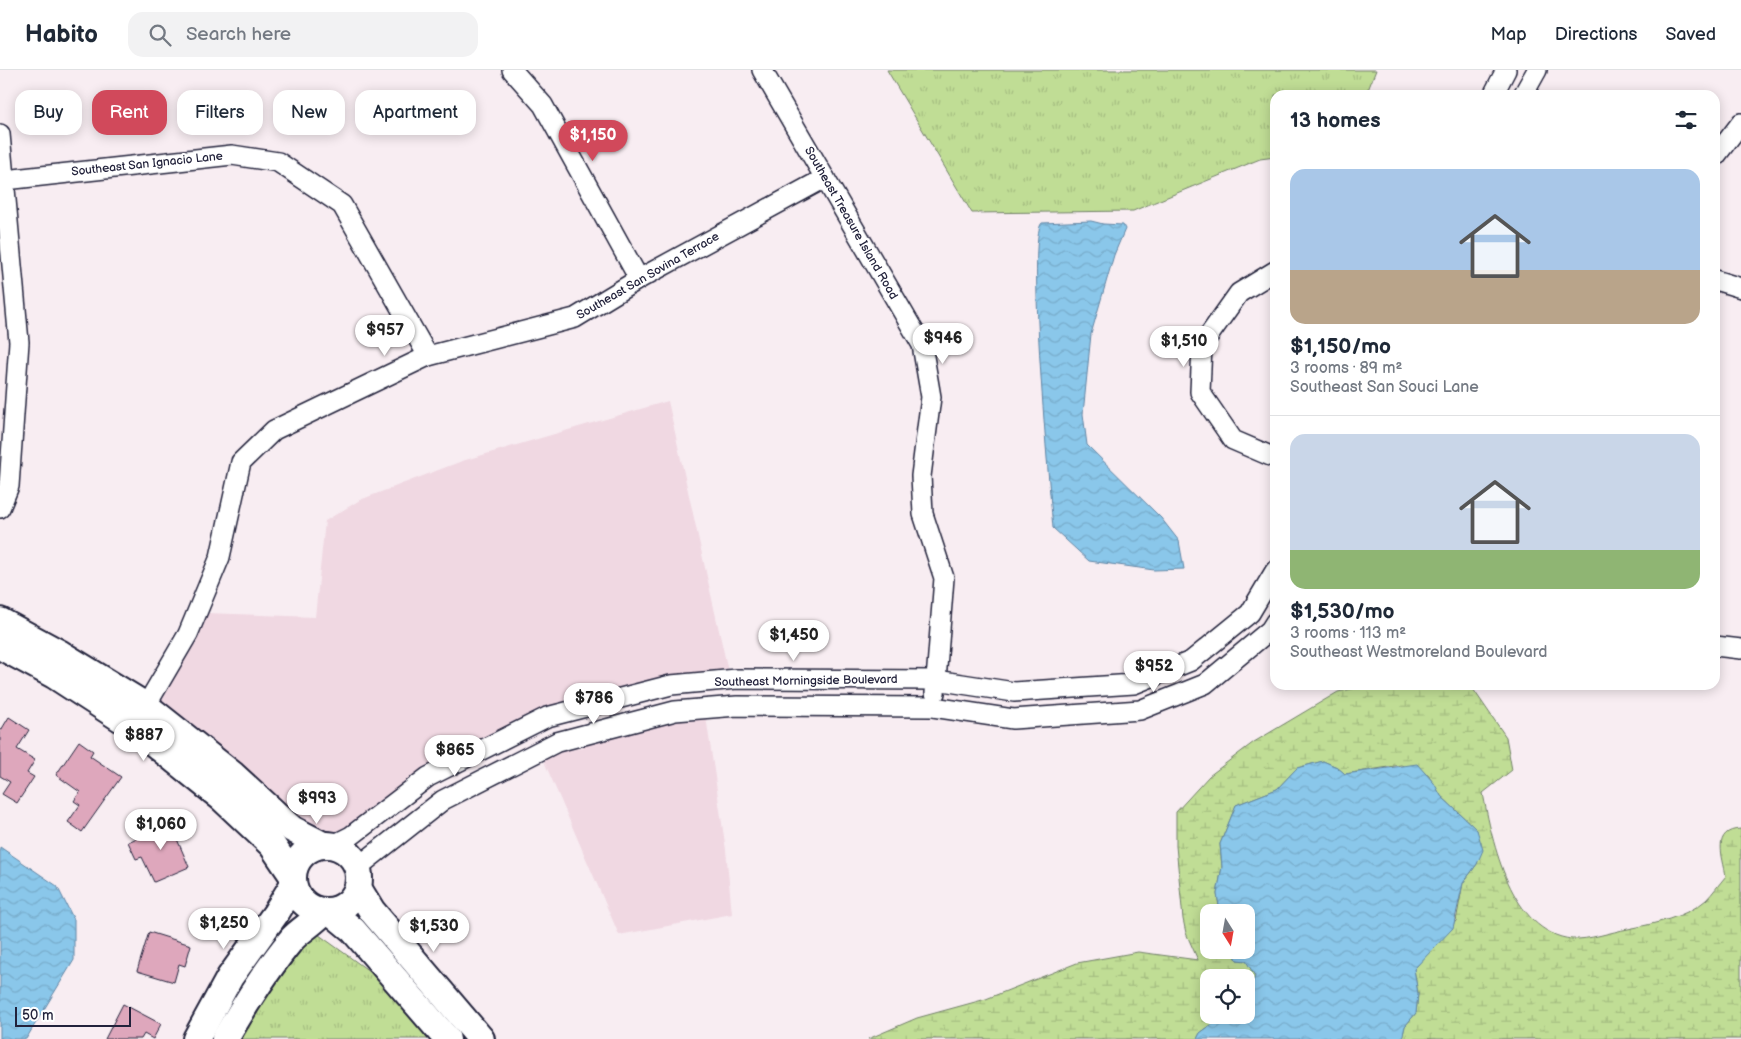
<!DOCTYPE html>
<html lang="en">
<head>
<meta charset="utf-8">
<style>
	body { margin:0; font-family:"Balsamiq Sans",sans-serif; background:#f2f2f3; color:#1f2937; height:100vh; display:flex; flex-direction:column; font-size:19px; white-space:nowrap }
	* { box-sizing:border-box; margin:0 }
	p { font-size:16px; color:#747a83 }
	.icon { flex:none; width:28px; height:28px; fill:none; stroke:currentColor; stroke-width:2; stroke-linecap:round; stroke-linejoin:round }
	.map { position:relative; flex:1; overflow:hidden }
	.side { position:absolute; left:1270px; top:20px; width:450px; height:600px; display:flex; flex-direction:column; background:#fff; border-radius:15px; box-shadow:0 2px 12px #0003 }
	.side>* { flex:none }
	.guide { position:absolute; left:15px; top:20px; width:475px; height:45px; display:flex; gap:10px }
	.needle { width:32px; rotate:169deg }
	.tools { position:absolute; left:1200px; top:834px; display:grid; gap:10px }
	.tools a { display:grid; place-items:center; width:55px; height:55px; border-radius:10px; background:#fff; box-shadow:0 2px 12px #0003; font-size:25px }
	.scale { position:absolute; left:15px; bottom:12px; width:116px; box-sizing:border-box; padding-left:5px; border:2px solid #22223b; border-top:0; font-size:14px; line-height:18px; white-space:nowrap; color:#22223b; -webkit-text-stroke:4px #fff; paint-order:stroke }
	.price { position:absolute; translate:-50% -42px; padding:0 11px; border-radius:18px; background:#fff; color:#222; font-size:16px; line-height:32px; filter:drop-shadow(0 1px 2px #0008) }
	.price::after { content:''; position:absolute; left:50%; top:30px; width:15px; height:11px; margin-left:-8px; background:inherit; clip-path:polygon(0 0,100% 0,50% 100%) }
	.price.active { background:#d1495b; color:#fff }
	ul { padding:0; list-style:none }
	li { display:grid; align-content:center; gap:10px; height:265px; padding:0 20px }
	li+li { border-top:1px solid #e0e1e3 }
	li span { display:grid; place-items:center; height:155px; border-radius:15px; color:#555 }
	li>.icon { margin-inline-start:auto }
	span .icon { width:90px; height:90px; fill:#fffc; stroke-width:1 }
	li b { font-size:21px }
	h2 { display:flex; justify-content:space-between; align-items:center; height:60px; padding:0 20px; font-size:21px }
	.tag { padding:0 18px; border-radius:15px; background:#fff; box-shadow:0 2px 12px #0003; font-size:18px; line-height:45px }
	.tag.active { background:#d1495b; color:#fff }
	header { display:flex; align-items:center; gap:30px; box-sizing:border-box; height:70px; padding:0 25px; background:#fff; border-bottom:1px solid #e0e1e3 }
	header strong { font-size:24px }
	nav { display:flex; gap:28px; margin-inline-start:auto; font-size:18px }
	.search { width:350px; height:45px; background:#f2f2f3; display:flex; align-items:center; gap:12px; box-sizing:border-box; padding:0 18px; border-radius:15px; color:#747a83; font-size:19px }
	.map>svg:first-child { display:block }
	.built { fill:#f0d8e2 }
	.grass { fill:url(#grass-tufts); stroke:#718068 }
	.wetland { fill:url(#wetland-marsh); stroke:#718068 }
	.water { fill:url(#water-waves); stroke:#6085a4 }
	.building { fill:#dea7bc; stroke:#22223b }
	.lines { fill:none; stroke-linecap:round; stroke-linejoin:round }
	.street-casing { stroke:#22223b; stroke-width:22 }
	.secondary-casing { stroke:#22223b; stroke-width:30 }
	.street { stroke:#fff; stroke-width:19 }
	.secondary { stroke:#fff; stroke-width:26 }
	.labels { text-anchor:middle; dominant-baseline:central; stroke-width:4; stroke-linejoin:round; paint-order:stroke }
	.street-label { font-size:12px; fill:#22223b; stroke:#fff }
</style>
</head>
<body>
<header>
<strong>Habito</strong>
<div class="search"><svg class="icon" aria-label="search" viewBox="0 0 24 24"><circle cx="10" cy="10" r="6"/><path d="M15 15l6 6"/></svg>Search here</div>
<nav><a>Map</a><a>Directions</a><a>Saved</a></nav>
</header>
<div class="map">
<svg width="1741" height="969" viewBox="0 0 1741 969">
	<defs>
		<pattern id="grass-tufts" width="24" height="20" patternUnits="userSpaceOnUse" patternTransform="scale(1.25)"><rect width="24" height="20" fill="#c0dd95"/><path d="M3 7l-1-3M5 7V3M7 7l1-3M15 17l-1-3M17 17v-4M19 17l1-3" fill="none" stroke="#a5bd81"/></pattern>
		<pattern id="wetland-marsh" width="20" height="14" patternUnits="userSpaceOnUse" patternTransform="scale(1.25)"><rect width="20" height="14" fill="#c0dd95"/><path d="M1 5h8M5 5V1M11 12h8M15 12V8" fill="none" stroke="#a5bd81"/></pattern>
		<pattern id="water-waves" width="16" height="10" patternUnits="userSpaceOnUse" patternTransform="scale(1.25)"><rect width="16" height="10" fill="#8ac7ea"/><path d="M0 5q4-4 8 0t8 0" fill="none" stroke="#77abca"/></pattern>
	</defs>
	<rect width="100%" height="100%" fill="#f8edf2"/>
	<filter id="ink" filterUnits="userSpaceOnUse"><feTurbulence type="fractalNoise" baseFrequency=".02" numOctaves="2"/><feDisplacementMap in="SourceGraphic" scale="10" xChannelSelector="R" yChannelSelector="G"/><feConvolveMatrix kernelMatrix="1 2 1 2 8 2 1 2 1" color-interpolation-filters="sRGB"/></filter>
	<g filter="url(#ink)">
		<!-- built -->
		<g class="built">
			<path d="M668,331l60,270 -60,5 -91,24 -6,-1 -1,3 -135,60 -88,66 -17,9 -34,-15 -139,-119 49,-90 109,4 10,-96 35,-21 102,-39z"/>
			<path d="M706,647l20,133 6,64 -113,21 -76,-176 17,-8 23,-3 1,-3 93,-25z"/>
		</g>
		<!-- grass -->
		<g class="grass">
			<path d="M887,0h489l-10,25h-91v62l-15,2 -127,52 -161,2z"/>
			<path d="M315,862l72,52 43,55h-196l65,-95z"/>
		</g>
		<!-- wetland -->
		<path class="wetland" d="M1370,615l101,1 35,51 6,33 -29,23c9,49 28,140 89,146 17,1 39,-7 56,-10 25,-5 59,-12 78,-29 7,-7 13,-16 20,-24 -3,-19 -15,-46 15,-47v210h-339l3,-13 11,-13 2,-19 -4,-25 42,-48 7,-38 14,-19v-34l-36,-34 -13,-21 -27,-10 -56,9 -8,-7 -14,-6 -26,7 -20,21 -41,16 -16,39 2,23 -5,27 3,18h-11v38h24l4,10h9l9,16 -9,27v-25h-37v37h16l-25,18 -3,6h-329l49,-21 69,-19 91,-36 61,-11 60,8 -12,-27 -3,-14 -7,-73v-34l33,-36 45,-34 84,-50z"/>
		<!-- water -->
		<g class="water">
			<path d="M1091,151l12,3 20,1 2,4 -11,26 -23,79 -8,80 4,31 74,73 18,23 5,28 -30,1 -65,-9 -36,-33c-3,-35 -27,-293 -11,-305z"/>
			<path d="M1323,691l14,6 8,7 72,-10 17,19 7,13 36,34 6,20 -6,14 -14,19 -10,45 -39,41 4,25 -2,19 -11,13 -3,13h-205l3,-6 25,-18h21v-12l9,-27 -9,-15 -9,-1 -4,-10h13v-38h-26l-3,-18 5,-27 -2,-23 16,-39 41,-16 20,-21z"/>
			<path d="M0,777l57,39 17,34v40l-48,79h-26z"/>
		</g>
		<!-- building -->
		<g class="building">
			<path d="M9,647l20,13 -12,19 18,11 -8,13 7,4 -17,26 -15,-9 8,-12 -10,-6v-44z"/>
			<path d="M79,671l14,10 -3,5 31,21 -39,55 -14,-10 12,-17 -6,-4 6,-9 -24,-17z"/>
			<path d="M178,750l6,15 -7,4 12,28 -35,15 -12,-25 -6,2 -8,-17z"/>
			<path d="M149,862l42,13 -6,21 -6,-2 -5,18 -37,-11z"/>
			<path d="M123,934l38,20 -8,15 -9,-5 -3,5h-36z"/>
		</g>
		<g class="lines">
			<defs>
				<g id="street">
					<path d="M512,0l31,35 96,174"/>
					<path d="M762,0l160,275 9,52 -10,79 2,38 21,64 -9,115"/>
					<path d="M1493,25l13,-25"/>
					<path d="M1523,25l14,-25"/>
					<path d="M0,64l19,208 -10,144 -9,22"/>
					<path d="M1715,87l26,-34"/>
					<path d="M5,110l227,-25 46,7 64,43 86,151"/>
					<path d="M1275,201l-36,22 -37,52 -2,47 33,48 42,18"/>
					<path d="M1715,210l26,8"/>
					<path d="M1715,576l26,3"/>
					<path d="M140,646l48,-82 32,-77 21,-95 33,-32 154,-74 147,-38 64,-39 186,-101"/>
					<path d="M331,776l20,-10 77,-59 119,-60 124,-32 66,-6 199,1 78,12 120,-8 57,-23 59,-48 25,-42"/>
					<path d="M358,797l85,-67 114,-58 118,-31 62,-5 196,1 80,12 127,-9 65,-26 65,-54 5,-8"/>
				</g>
				<g id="secondary">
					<path d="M0,551l61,33 85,52 87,69 59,54 31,16"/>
					<path d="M0,576l54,29 80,52 89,72 49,46 21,31"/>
					<circle cx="326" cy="808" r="33"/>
					<path d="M358,818l14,23 109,128"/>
					<path d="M330,841l23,19 94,109"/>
					<path d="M196,969l34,-62 46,-64 17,-28"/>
					<path d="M225,969c20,-35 41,-69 67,-100 9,-10 23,-17 32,-28"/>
				</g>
			</defs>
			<!-- street casing -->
			<use href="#street" class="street-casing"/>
			<!-- secondary casing -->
			<use href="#secondary" class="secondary-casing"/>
			<!-- street -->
			<use href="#street" class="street"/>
			<!-- secondary -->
			<use href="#secondary" class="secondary"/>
		</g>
	</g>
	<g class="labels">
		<!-- street labels -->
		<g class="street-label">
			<text transform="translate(147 94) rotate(-6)">Southeast San Ignacio Lane</text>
			<text transform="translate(851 153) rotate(60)">Southeast Treasure Island Road</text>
			<text transform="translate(648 206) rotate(-30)">Southeast San Sovina Terrace</text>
			<text transform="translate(806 611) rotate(-1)">Southeast Morningside Boulevard</text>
		</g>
	</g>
</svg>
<div class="tools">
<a><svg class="needle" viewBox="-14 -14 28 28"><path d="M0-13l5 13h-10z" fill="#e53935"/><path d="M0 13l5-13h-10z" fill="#747a83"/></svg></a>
<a><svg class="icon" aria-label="locate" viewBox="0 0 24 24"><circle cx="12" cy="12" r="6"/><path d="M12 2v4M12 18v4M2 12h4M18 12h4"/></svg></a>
</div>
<div class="scale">50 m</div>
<b class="price active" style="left:593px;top:92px">$1,150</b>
<b class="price" style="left:385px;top:287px">$957</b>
<b class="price" style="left:943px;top:295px">$946</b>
<b class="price" style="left:1184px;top:298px">$1,510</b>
<b class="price" style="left:794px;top:592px">$1,450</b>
<b class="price" style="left:1154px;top:623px">$952</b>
<b class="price" style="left:594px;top:655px">$786</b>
<b class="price" style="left:144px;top:692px">$887</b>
<b class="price" style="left:455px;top:707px">$865</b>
<b class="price" style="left:317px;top:755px">$993</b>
<b class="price" style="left:161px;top:781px">$1,060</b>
<b class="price" style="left:224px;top:880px">$1,250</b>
<b class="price" style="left:434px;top:883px">$1,530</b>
<div class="guide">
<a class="tag">Buy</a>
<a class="tag active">Rent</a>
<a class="tag">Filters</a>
<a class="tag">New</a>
<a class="tag">Apartment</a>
</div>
<section class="side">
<h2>13 homes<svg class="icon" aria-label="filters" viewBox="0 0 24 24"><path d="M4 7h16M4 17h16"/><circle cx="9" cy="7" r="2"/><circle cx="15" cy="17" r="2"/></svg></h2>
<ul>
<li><span style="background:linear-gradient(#a9c7e8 65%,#b9a48a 0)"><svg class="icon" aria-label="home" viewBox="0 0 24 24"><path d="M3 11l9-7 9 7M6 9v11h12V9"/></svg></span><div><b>$1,150/mo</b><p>3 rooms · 89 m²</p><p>Southeast San Souci Lane</p></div></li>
<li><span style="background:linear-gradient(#c9d6e8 75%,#8fb573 0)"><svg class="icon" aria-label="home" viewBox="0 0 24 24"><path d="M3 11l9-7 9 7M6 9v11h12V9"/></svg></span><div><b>$1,530/mo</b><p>3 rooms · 113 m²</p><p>Southeast Westmoreland Boulevard</p></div></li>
</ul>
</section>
</div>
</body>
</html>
